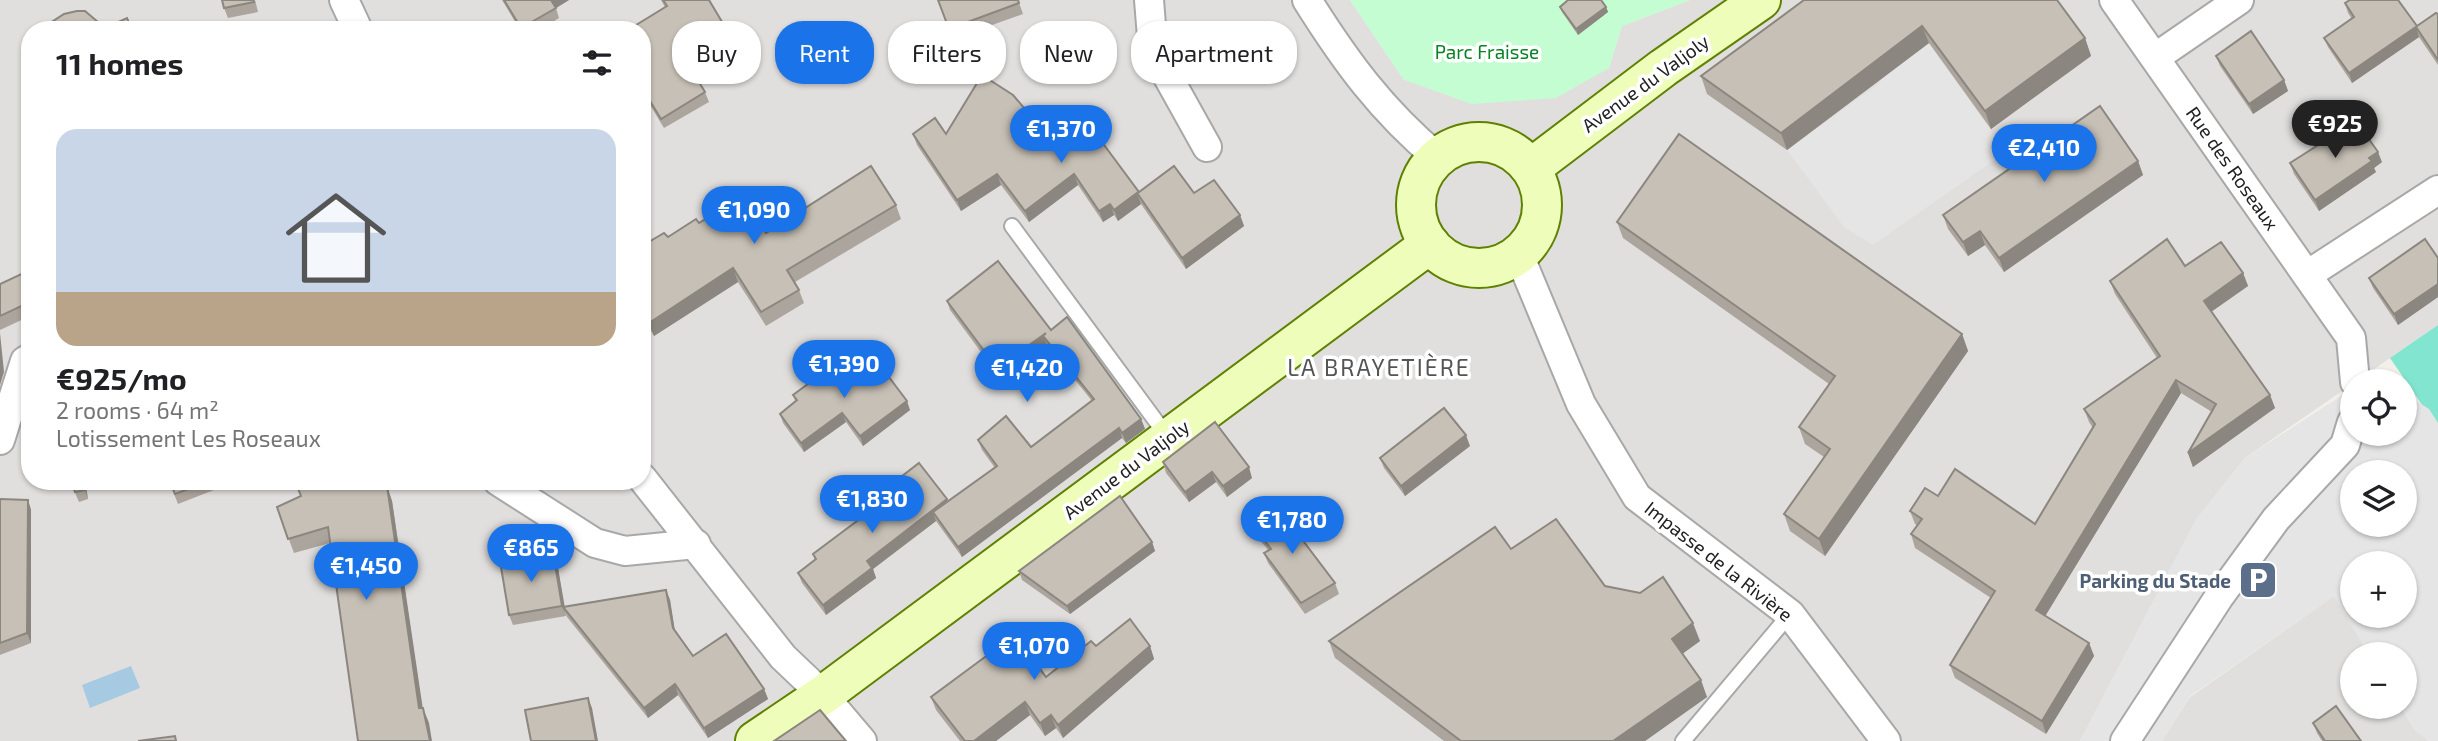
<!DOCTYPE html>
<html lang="en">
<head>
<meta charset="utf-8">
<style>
	body { margin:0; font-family:"Exo 2",sans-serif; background:#f6f6f6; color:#202124; height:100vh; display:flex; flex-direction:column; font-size:26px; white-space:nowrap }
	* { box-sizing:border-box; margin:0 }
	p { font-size:23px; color:#757577 }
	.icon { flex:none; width:38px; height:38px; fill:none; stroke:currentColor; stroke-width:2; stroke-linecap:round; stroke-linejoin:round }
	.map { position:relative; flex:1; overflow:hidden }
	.details { position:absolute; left:21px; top:21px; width:630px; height:469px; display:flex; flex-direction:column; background:#fff; border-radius:28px; box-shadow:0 2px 5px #0004 }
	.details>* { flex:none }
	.hud { position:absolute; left:672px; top:21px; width:665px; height:63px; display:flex; gap:14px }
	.controls { position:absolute; left:2340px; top:369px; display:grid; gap:14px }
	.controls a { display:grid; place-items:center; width:77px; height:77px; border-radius:50%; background:#fff; box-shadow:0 2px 5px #0004; font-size:35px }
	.price { position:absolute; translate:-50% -60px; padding:0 16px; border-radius:24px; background:#1a73e8; color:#fff; font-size:23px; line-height:46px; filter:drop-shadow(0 2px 4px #0008) }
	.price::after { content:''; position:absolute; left:50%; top:42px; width:21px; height:16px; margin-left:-10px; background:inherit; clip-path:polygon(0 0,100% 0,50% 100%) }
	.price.on { background:#222; color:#fff }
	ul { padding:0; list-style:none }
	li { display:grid; align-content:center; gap:14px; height:371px; padding:0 35px }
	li+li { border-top:2px solid #e0e0e0 }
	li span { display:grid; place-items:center; height:217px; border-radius:21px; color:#555 }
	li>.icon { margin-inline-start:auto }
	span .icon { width:126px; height:126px; fill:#fffc; stroke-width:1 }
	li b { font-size:30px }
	h2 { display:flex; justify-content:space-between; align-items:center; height:84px; padding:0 35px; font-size:30px }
	.tag { padding:0 24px; border-radius:28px; background:#fff; box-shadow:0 2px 5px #0004; font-size:24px; line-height:63px }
	.tag.on { background:#1a73e8; color:#fff }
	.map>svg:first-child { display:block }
	.residential { fill:#e0dfde; fill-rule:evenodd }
	.park { fill:#c4fdd2 }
	.pitch { fill:#82e5cf }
	.parking { fill:#e5e5e5; fill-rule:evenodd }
	.water { fill:#a6cae2 }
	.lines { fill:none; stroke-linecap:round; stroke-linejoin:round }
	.service-casing { stroke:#a8a8a8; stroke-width:18 }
	.minor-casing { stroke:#a8a8a8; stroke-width:32 }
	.secondary-casing { stroke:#5e8100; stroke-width:42 }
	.service { stroke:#fff; stroke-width:14 }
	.minor { stroke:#fff; stroke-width:28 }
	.secondary { stroke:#effdbb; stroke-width:38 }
	.wall { fill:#aba59d }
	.shaded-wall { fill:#8b867f }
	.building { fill:#c7c0b6; stroke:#8b867f; stroke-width:2 }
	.labels { text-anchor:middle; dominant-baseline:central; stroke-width:7; stroke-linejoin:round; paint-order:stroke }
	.park-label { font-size:19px; fill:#068425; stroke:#fff }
	.street-label { font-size:19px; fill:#212121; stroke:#fff }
	.service-label { font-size:19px; font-weight:bold; fill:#4e5e75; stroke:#fff; text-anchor:end }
	.quarter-label { font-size:23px; letter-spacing:2px; fill:#545454; stroke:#fff }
</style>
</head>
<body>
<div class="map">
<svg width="2438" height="741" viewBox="0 0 2438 741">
	<rect width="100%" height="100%" fill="#f2f0e8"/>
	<!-- residential -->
	<g class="residential">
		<path d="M0,0h1350l54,80 205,-12 13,-42 68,-26h748v325l-193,133 -49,62 -116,221h-2080zM30,30h612v451h-612z"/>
		<path d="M2334,596l35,58h-17v53h49l13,22 15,12h-267l27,-43z"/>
	</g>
	<!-- park -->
	<path class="park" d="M1350,0h340l-68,26 -13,42 -53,30 -84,6 -68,-24z"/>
	<!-- pitch -->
	<path class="pitch" d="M2438,325v103l-48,-70z"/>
	<!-- parking -->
	<g class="parking">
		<path d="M1929,43l77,109 -133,93 -29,-18 -57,-77 94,-68 -3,-4z"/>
		<path d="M2352,389v45h52l1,-40 24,15 9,14v318h-10l-14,-12 -13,-22h3v-53h-35l-35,-58 -145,101 -27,44h-82l116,-221 49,-62zM2352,472h52v53h-52zM2352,564h52v52h-52z"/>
	</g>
	<!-- water -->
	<path class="water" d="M131,666l9,22 -50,20 -8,-23z"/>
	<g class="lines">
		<defs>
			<g id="service">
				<path d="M1012,226l155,210"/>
				<path d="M1683,741l107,-127"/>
			</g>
			<g id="minor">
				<path d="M344,0l14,30"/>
				<path d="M1149,0l4,50 54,97"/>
				<path d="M1307,0c39,62 74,110 131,158"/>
				<path d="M2114,0l237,338 4,44"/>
				<path d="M2156,57l83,-57"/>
				<path d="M1519,255l62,149 56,93 153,117 96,127"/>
				<path d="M2307,275l131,-85"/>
				<path d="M0,440l25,-79 5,-3"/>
				<path d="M642,478l141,179 40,38 39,46"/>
				<path d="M498,481l97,62 30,8 71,-7"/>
				<path d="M2125,741l94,-144 57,-78 69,-74 7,-23"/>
			</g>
			<g id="secondary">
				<circle cx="1479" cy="205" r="63"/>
				<path d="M1531,168l132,-100 98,-68"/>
				<path d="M755,741l68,-46 607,-451"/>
			</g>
		</defs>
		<!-- service casing -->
		<use href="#service" class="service-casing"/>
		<!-- minor casing -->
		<use href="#minor" class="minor-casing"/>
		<!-- secondary casing -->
		<use href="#secondary" class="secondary-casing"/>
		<!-- service -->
		<use href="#service" class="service"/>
		<!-- minor -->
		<use href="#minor" class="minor"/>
		<!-- secondary -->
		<use href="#secondary" class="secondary"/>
	</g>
	<!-- wall -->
	<g class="wall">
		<path d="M255,0l3,12 -30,6 -4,-10z"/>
		<path d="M502,0h67l-13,8 3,10 -19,12h-20z"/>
		<path d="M661,0h48l28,51 -41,26 9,15 4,10 -45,26 -14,-23 -8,5 23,-103z"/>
		<path d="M938,0h80l5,14 -70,25z"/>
		<path d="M1804,0l281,38 6,18 -100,73 -62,-86 -142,107 -80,-56 -6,-18z"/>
		<path d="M2345,3l72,23 21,-12v51l-19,-28 -67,46 -24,-36 -4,-9 28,-19 -4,-6z"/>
		<path d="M1560,7h46l2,5 -30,23 -16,-23z"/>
		<path d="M2216,56l68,24 4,11 -35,23 -33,-48z"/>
		<path d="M1036,122l54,16 49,54 55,1 46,22 4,11 -58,43 -45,-65 -23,17 -4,-6 -11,7 -25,-37 -49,37 -28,-37 -40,26 -44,-66 -4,-11h33z"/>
		<path d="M2138,161l5,14 -139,97 -19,-27 -17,11 -20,-27 -5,-14z"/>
		<path d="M2382,162l-8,6 2,4 -57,39 -25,-37 -4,-11z"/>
		<path d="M896,205l5,14 -106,63 4,8 5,13 -38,23 -28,-44 -84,54 -12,-19v-71l26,-9 31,-14 67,10z"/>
		<path d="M1617,222l345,112 6,17 -143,205 -35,-25 -6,-17 40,-57 -19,-13 -6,-17 30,-43 -206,-146z"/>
		<path d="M2438,258v39l-40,28 -25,-37 -4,-10z"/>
		<path d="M2185,266l58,7 5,13 -37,26 59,83 5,13 -82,59 -5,-14 24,-41 -31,-19 -136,223 44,27 5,13 -48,78 -91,-56 -5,-13 41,-67 -76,-50 -4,-14 6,-9 -2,-1 -5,-13 28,-15 97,28 58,-96 -4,-6 -5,-13 73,-51 -42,-64 -5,-13z"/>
		<path d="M30,270v46l-30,14v-46z"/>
		<path d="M947,301l104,29 90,89 4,10 -19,14 -4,-5 -160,119 -26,-36 -63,48 3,9 -50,37 -24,-32 -4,-10 17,-13 -2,-6 64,-48 13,-13 -2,-6 60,15 47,-34 -13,-18 -4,-10 53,7 61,-46 -45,-56 -47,33 -50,-68z"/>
		<path d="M856,376l54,34 -47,36 -17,-24 -42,30 -21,-29 -3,-9 15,-13 -2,-6z"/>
		<path d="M1470,446l-65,50 -21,-28 -4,-10z"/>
		<path d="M1163,462l89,16 -25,19 -11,-15 -27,20 -23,-29z"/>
		<path d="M70,481h15l3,18 -9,3z"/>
		<path d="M169,481h68l-59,23z"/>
		<path d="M294,481h91l7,20 30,207 7,15 -99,-180 -36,10 -17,-46 24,-11z"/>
		<path d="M0,499l28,1 3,10v133l-31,12z"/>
		<path d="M1252,524l83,59 4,11 -34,20 -37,-51 -4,-10 4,-3 -12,-15z"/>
		<path d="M1152,542l3,9 -85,63 -48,-34 -3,-9z"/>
		<path d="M1511,549l94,37 95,55 -18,13 25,43 -62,44h-201l-109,-83 -6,-17z"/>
		<path d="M557,562l7,45 102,-17 4,10 5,32 18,24 71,33 4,10 -60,39 -30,-43 -30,23 -81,-101 -2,-5 1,4 -53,9 -4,-10z"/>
		<path d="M1096,646h54l4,13 -91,79 -7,-10 -11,8 -15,-21 -34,26h-36l-24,-31 -5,-13 57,-43 -2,-6 60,29z"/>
		<path d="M2313,723l48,18h-39l-5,-8z"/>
	</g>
	<!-- shaded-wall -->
	<g class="shaded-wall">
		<path d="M551,0h18l-13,8z"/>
		<path d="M1606,7l2,5 -30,23 -2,-6z"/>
		<path d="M1922,26l7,17 -142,107 -6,-17z"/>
		<path d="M2416,27l3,10 -67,46 -3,-10z"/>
		<path d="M2085,38l6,18 -100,73 -6,-18z"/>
		<path d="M734,42l3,9 -43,27 -3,-9z"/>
		<path d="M2284,80l4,11 -35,23 -4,-10z"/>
		<path d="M647,96l3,9 -8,5v-11z"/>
		<path d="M2378,152l4,10 -8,6 2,4 -57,39 -4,-11z"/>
		<path d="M2138,161l5,14 -139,97 -5,-14z"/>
		<path d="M997,174l4,11 -40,26 -4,-11z"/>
		<path d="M1074,174l4,11 -49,37 -4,-11z"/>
		<path d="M1137,193l4,11 -23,17 -4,-11z"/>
		<path d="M1110,204l4,11 -11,7 -4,-11z"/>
		<path d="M1240,215l4,11 -58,43 -4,-11z"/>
		<path d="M1980,231l5,14 -17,11 -5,-14z"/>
		<path d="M733,268l5,14 -84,54 -5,-13z"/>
		<path d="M2243,273l5,13 -40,28 -4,-13z"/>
		<path d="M2438,284v13l-40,28 -4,-11z"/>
		<path d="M0,333l4,39 -4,13z"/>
		<path d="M1046,333l-3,3 4,9 -47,33 -3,-10z"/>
		<path d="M1962,334l6,17 -143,205 -6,-17z"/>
		<path d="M2176,380l5,13 -140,230 -5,-13z"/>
		<path d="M2270,395l5,13 -82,59 -5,-14z"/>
		<path d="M907,401l3,9 -47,36 -3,-10z"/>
		<path d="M842,413l4,9 -42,30 -3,-9z"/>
		<path d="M1141,419l4,10 -19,14 -4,-10z"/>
		<path d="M1119,428l3,10 -160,119 -4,-10z"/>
		<path d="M1466,435l4,11 -65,50 -4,-10z"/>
		<path d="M1249,467l3,11 -25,19 -4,-11z"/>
		<path d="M1212,472l4,10 -27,20 -4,-10z"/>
		<path d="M83,481h2l3,18 -3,-9z"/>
		<path d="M387,486l5,15 33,222 -6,-15z"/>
		<path d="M947,499l3,11 -17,2 3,9 -63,48 3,9 -50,37 -3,-10 44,-44z"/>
		<path d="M28,500l3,10v133l-4,-10z"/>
		<path d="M1152,542l3,9 -85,63 -3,-8z"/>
		<path d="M553,552l4,10 8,46 -2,-1 3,9 -4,-10z"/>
		<path d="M666,590l4,10 6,38 -3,-10z"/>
		<path d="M1693,623l7,18 -22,16 -6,-18z"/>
		<path d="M2089,643l5,13 -48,78 -4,-13z"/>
		<path d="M1150,646l4,13 -91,79 -5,-13z"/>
		<path d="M1701,680l6,17 -62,44h-32z"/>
		<path d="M675,684l3,11 -30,23 -4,-10z"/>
		<path d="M764,689l4,10 -60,39 -4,-10z"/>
		<path d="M588,698l4,10 6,33h-2z"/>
		<path d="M1025,702l5,13 -34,26h-22z"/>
		<path d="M423,708l6,15 3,18h-2z"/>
		<path d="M1051,715l5,13 -11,8 -5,-13z"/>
	</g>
	<!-- building -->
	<g class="building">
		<path d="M222,0h31l1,2 -30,6z"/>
		<path d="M504,0h47l5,8 -35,20z"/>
		<path d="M663,0h46l25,42 -43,27 14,23 -44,27 -14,-23 -5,3v-69h-14l39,-24z"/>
		<path d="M938,0h80l1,3 -70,26z"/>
		<path d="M1568,0h33l5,7 -30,22 -16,-22z"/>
		<path d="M1804,0h253l28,38 -100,73 -63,-85 -141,107 -80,-57z"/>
		<path d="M2350,0h48l19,26 19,-13 2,1v46l-22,-33 -67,46 -25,-35 30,-21 -9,-14z"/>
		<path d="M77,11h8l20,17 22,-10 5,12h-90l-1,-1 23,-15z"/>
		<path d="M2251,31l33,49 -35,24 -33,-48z"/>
		<path d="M982,75l31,20 23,27 33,-13 21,29 6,-4 43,58 35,-26 20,27 20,-13 26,35 -58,43 -45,-65 -23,17 -4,-6 -11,7 -25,-37 -49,37 -28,-37 -40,26 -44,-66 22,-16 11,16z"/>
		<path d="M2100,106l38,55 -139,97 -19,-27 -17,11 -20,-27z"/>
		<path d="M2356,121l22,31 -9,6 3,3 -57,39 -25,-37z"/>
		<path d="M1679,134l283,200 -143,205 -35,-25 46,-65 -31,-22 36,-51 -218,-154z"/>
		<path d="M871,166l25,39 -109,65 12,20 -38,22 -28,-44 -84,55 -7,-11v-66l22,-13 4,4 28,-18 3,4 44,-27 23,37z"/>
		<path d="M2167,239l18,27 36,-24 22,31 -39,28 66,94 -82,58 28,-49 -40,-24 -140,230 53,33 -47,78 -92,-56 45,-74 -84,-57 11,-15 -12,-8 15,-23 13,8 17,-27 80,55 60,-100 -11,-15 76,-53 -50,-75z"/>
		<path d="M2425,239l13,19v26l-44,30 -25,-36z"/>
		<path d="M998,261l53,69 16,-13 74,102 -19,14 -3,-5 -161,119 -25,-35 64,-46 -19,-26 28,-24 25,31 63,-48 -51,-63 3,-3 -49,35 -50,-67z"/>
		<path d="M30,270v32l-30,14v-32z"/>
		<path d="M842,359l14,17 20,-16 31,41 -47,35 -18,-23 -41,30 -21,-29 17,-14 -4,-5z"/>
		<path d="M1444,408l22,27 -65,51 -21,-28z"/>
		<path d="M1215,422l34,45 -26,19 -11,-14 -27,20 -22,-30z"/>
		<path d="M919,463l28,36 -80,62 5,7 -49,37 -25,-32 18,-14 -3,-5 64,-48 15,-14 -4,-5z"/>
		<path d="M71,481h12l2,9 -10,2z"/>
		<path d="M170,481h40l-35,13z"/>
		<path d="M295,481h90l2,5 32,222h4l7,33h-72l-30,-214 -40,12 -11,-32 24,-11z"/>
		<path d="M1120,496l32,46 -85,64 -48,-35z"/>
		<path d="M0,499l28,1 -1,133 -27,10z"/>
		<path d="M1276,505l59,78 -34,20 -37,-50 7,-4 -19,-25z"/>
		<path d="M1556,519l49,67 35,7 23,-16 30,46 -21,16 29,41 -88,61h-152l-132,-100 166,-114 16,22z"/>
		<path d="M553,552l9,54 -53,9 -9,-54z"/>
		<path d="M666,590l7,38 20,28 33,-22 38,55 -60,39 -29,-44 -31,24 -81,-101z"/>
		<path d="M1130,619l20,27 -92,79 -7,-10 -11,8 -15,-21 -51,39h-9l-34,-44 58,-43 -3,-6 25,-18 35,47 45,-36 5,5z"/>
		<path d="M588,698l8,43h-65l-6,-31z"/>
		<path d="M2336,706l25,35h-36l-12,-18z"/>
		<path d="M820,710l26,31h-72z"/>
		<path d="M175,736l1,5h-38z"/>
	</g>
	<!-- icons -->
	<defs>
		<symbol id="parking-square" viewBox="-11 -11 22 22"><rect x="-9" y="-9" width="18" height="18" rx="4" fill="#5c6f8a" stroke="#fff"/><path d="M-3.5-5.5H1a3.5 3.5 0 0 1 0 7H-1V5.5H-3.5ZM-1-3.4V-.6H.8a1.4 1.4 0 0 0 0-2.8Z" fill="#fff"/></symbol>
	</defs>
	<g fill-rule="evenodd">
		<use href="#parking-square" x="2236" y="558" width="44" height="44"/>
	</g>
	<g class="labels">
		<!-- park labels -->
		<g class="park-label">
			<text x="1487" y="51">Parc Fraisse</text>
		</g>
		<!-- street labels -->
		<g class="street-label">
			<text transform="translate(1645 83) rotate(-36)">Avenue du Valjoly</text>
			<text transform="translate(2233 168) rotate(55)">Rue des Roseaux</text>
			<text transform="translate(1126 469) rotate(-37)">Avenue du Valjoly</text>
			<text transform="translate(1719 561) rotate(38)">Impasse de la Rivière</text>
		</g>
		<!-- service labels -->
		<g class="service-label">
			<text x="2231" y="580">Parking du Stade</text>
		</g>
		<!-- quarter labels -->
		<g class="quarter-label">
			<text x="1379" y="367">LA BRAYETIÈRE</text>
		</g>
	</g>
</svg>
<div class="controls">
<a><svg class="icon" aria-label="locate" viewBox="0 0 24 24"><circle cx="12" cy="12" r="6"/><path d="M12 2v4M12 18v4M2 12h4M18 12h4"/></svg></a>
<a><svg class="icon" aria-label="layers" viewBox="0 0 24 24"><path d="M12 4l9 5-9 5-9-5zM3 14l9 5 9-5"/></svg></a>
<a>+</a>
<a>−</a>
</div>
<b class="price on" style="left:2335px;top:160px">€925</b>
<b class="price" style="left:1061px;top:165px">€1,370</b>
<b class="price" style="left:2044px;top:184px">€2,410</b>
<b class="price" style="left:754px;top:246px">€1,090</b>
<b class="price" style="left:844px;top:400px">€1,390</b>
<b class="price" style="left:1027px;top:404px">€1,420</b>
<b class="price" style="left:872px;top:535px">€1,830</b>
<b class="price" style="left:1292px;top:556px">€1,780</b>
<b class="price" style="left:531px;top:584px">€865</b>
<b class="price" style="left:366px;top:602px">€1,450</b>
<b class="price" style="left:1034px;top:682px">€1,070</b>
<div class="hud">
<a class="tag">Buy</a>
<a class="tag on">Rent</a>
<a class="tag">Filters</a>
<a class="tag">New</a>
<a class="tag">Apartment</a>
</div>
<section class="details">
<h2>11 homes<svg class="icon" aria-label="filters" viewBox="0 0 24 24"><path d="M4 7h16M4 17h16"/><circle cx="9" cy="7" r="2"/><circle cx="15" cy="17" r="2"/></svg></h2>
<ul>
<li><span style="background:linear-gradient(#c9d6e8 75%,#b9a48a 0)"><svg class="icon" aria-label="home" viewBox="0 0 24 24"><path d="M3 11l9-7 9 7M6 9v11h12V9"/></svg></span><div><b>€925/mo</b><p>2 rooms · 64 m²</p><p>Lotissement Les Roseaux</p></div></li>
</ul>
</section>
</div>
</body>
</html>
